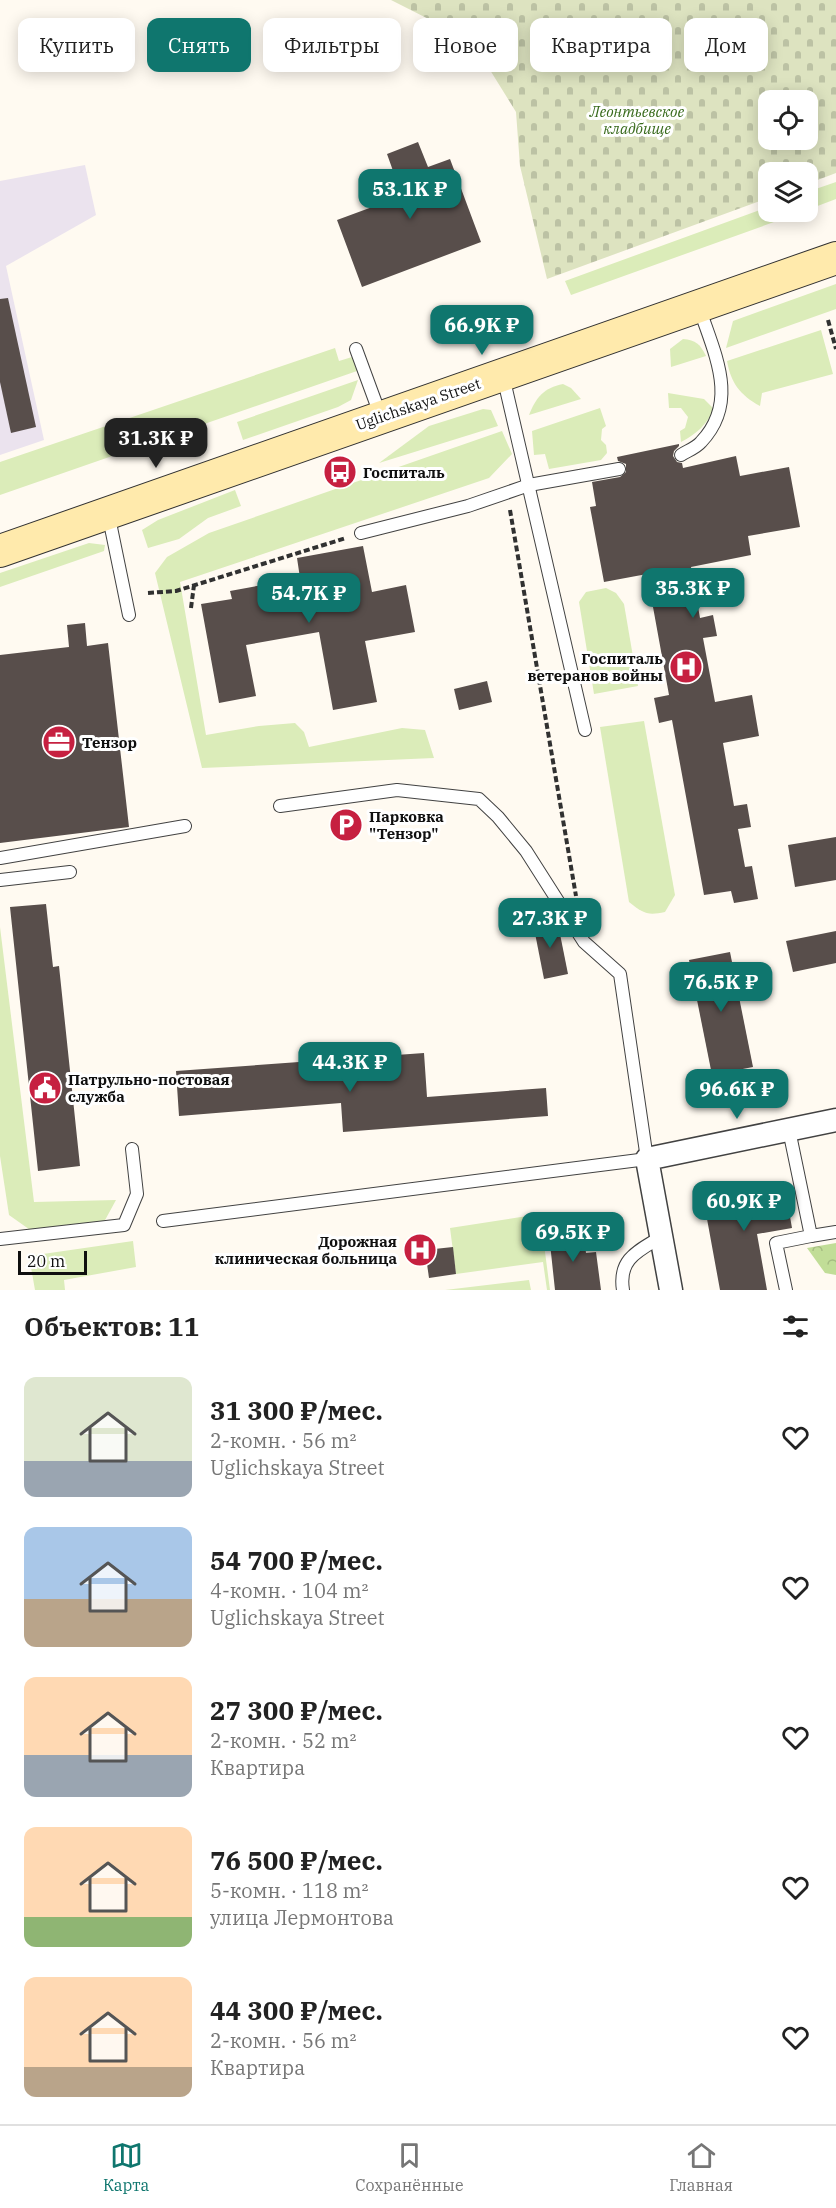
<!DOCTYPE html>
<html lang="ru">
<head>
<meta charset="utf-8">
<style>
	body { margin:0; font-family:"IBM Plex Serif",serif; background:#f6f6f6; color:#222; height:100vh; display:flex; flex-direction:column; font-size:22px; white-space:nowrap }
	* { box-sizing:border-box; margin:0 }
	p { font-size:20px; color:#767676 }
	.icon { flex:none; width:33px; height:33px; fill:none; stroke:currentColor; stroke-width:2; stroke-linecap:round; stroke-linejoin:round }
	.map { position:relative; height:1290px; overflow:hidden }
	.sheet { display:flex; flex-direction:column; background:#fff; flex:1 }
	.sheet>* { flex:none }
	.top-card { position:absolute; left:18px; top:18px; width:801px; height:54px; display:flex; gap:12px }
	.controls { position:absolute; left:758px; top:90px; display:grid; gap:12px }
	.controls a { display:grid; place-items:center; width:60px; height:60px; border-radius:12px; background:#fff; box-shadow:0 3px 15px #0003; font-size:30px }
	.scale { position:absolute; left:18px; bottom:15px; width:69px; box-sizing:border-box; padding-left:6px; border:3px solid #0f0f0f; border-top:0; font-size:16px; line-height:21px; white-space:nowrap; color:#0f0f0f; -webkit-text-stroke:4px #fff; paint-order:stroke }
	.price { position:absolute; translate:-50% -51px; padding:0 14px; border-radius:12px; background:#0f766e; color:#fff; font-size:20px; line-height:39px; filter:drop-shadow(0 2px 3px #0008) }
	.price::after { content:''; position:absolute; left:50%; top:36px; width:18px; height:14px; margin-left:-9px; background:inherit; clip-path:polygon(0 0,100% 0,50% 100%) }
	.price.current { background:#222; color:#fff }
	ul { padding:0; list-style:none }
	li { display:flex; align-items:center; gap:18px; height:150px; padding:0 24px }
	li span { display:grid; place-items:center; flex:none; width:168px; height:120px; border-radius:12px; color:#555 }
	li>.icon { margin-inline-start:auto }
	span .icon { width:72px; height:72px; fill:#fffc; stroke-width:1 }
	li b { font-size:26px }
	h2 { display:flex; justify-content:space-between; align-items:center; height:72px; padding:0 24px; font-size:26px }
	.tag { padding:0 21px; border-radius:12px; background:#fff; box-shadow:0 3px 15px #0003; font-size:21px; line-height:54px }
	.tag.current { background:#0f766e; color:#fff }
	.tabs { display:flex; justify-content:space-around; align-items:center; height:84px; border-top:2px solid #e0e0e0; background:#fff; font-size:16px; color:#767676 }
	.tabs a { display:grid; justify-items:center; gap:3px }
	.tabs .current { color:#0f766e }
	.map>svg:first-child { display:block }
	.industrial { fill:#ebe3ee }
	.grass { fill:#dbecb9 }
	.forest { fill:url(#forest-crowns) }
	.cemetery { fill:url(#cemetery-stones); fill-rule:evenodd }
	.building { fill:#584e4b }
	.lines { fill:none; stroke-linecap:round; stroke-linejoin:round }
	.lane-casing { stroke:#424242; stroke-width:14 }
	.street-casing { stroke:#424242; stroke-width:25 }
	.secondary-casing { stroke:#313131; stroke-width:34 }
	.path { stroke:#313131; stroke-width:4; stroke-dasharray:6 3; stroke-linecap:butt }
	.lane { stroke:#fff; stroke-width:12 }
	.street { stroke:#fff; stroke-width:22 }
	.secondary { stroke:#ffeaac; stroke-width:32 }
	.labels { text-anchor:middle; dominant-baseline:central; stroke-width:6; stroke-linejoin:round; paint-order:stroke }
	.park-label { font-size:15px; font-style:italic; fill:#386a1c; stroke:#fff }
	.street-label { font-size:15px; fill:#0f0f0f; stroke:#fff }
	.poi-label { font-size:15px; font-weight:bold; fill:#0f0f0f; stroke:#fff; text-anchor:start }
</style>
</head>
<body>
<div class="map">
<svg width="836" height="1290" viewBox="0 0 836 1290">
	<defs>
		<pattern id="forest-crowns" width="20" height="18" patternUnits="userSpaceOnUse" patternTransform="scale(1.5)"><rect width="20" height="18" fill="#c1dd97"/><path d="M2 6a3 3 0 1 1 6 0M12 15a3 3 0 1 1 6 0" fill="none" stroke="#a5bc81"/></pattern>
		<pattern id="cemetery-stones" width="16" height="16" patternUnits="userSpaceOnUse" patternTransform="scale(1.5)"><rect width="16" height="16" fill="#dde3c0"/><path d="M2 7V4a2 2 0 0 1 4 0v3zM10 15v-3a2 2 0 0 1 4 0v3z" fill="#bcc2a4"/></pattern>
	</defs>
	<rect width="100%" height="100%" fill="#fffaf1"/>
	<!-- industrial -->
	<path class="industrial" d="M85,165l11,50 -90,51 38,174 -44,15v-274z"/>
	<!-- grass -->
	<g class="grass">
		<path d="M836,182v17l-29,11v-18z"/>
		<path d="M768,207v5h34l-231,83 -6,-14z"/>
		<path d="M836,284v25l-110,39 7,-27z"/>
		<path d="M821,330l12,44 -71,19 -2,13c-20,-11 -29,-23 -33,-45z"/>
		<path d="M683,339c13,1 17,5 23,17l-35,11 -1,-18z"/>
		<path d="M335,348l4,13 13,-4 5,14 -357,124v-33z"/>
		<path d="M358,380l-7,20 -13,7 -95,33 -6,-18z"/>
		<path d="M563,384l8,4 10,11 -52,16c7,-18 15,-27 34,-31z"/>
		<path d="M668,393l36,6 10,10c-8,16 -16,24 -33,33l-1,-11 5,-3 3,-11 -7,-9h-12z"/>
		<path d="M600,408l6,18 -4,3 -1,11 5,5 1,8 -6,7 -52,9 -4,-15 -11,1 -2,-24z"/>
		<path d="M483,409l8,1 7,16 -119,37 50,-37z"/>
		<path d="M502,431l10,23 -23,24 -309,104 26,153 53,-9 36,-3 9,9 5,15 93,-19 23,2 9,28 -232,10 -47,-195 12,-16 42,-24z"/>
		<path d="M235,490l6,16 -33,12 -29,21 -31,9 -6,-18 16,-10z"/>
		<path d="M89,543l16,2 -1,6 -104,36v-14z"/>
		<path d="M606,588l10,5 8,11 14,82 -44,8 -15,-92 7,-10z"/>
		<path d="M644,721l31,174 -10,17c-18,4 -22,1 -36,-10l-29,-175z"/>
		<path d="M0,927l34,275 82,-2 -12,22 -71,10 -24,-17 -9,-59z"/>
		<path d="M540,1214l10,76h-3l-4,-28 -87,12 -6,-46z"/>
		<path d="M133,1241l3,26 -72,13 1,10h-30l-6,-34z"/>
		<path d="M529,1280l2,10h-86z"/>
	</g>
	<!-- forest -->
	<path class="forest" d="M836,1243v32l-11,-2 -18,-25z"/>
	<!-- cemetery -->
	<path class="cemetery" d="M391,0h445v173l-29,11v-12h-39v26l-221,81 -27,-113 -4,-54 -44,-71zM768,100h39v40h-39z"/>
	<!-- building -->
	<g class="building">
		<path d="M418,142l10,25 22,-8 31,83 -119,45 -25,-67 65,-24 -15,-42z"/>
		<path d="M8,298l28,129 -25,6 -11,-51v-83z"/>
		<path d="M679,444v2l-5,5 -1,5 4,6 5,1 1,5 53,-12 4,20 49,-9 11,60 -52,9 3,19 -60,12 9,51 13,-3 4,21 -14,2 12,64 37,-7 7,41 -36,7 11,63 13,-2 4,23 -13,2 7,38 7,-1 6,33 -24,4 -3,-12 -27,4 -32,-175 -13,3 -5,-25 15,-3 -22,-121 -43,8 -14,-75 6,-1 -4,-24 28,-5 6,-5v-8l-8,-3 -1,-4z"/>
		<path d="M363,546l9,46 34,-7 9,47 -50,9 12,61 -44,8 -14,-78 -73,13 10,51 -37,7 -18,-99 31,-5 -2,-8 70,-13 -3,-20z"/>
		<path d="M85,623l2,23 21,-3 21,184 -129,16v-188l69,-8 -2,-22z"/>
		<path d="M487,681l5,21 -33,8 -5,-21z"/>
		<path d="M836,837v43l-41,7 -7,-42z"/>
		<path d="M46,904l7,63 6,-1 21,200 -42,5 -28,-264z"/>
		<path d="M557,919l11,55 -24,5 -11,-56z"/>
		<path d="M836,931v32l-43,9 -7,-31z"/>
		<path d="M730,952l23,115 -41,8 -23,-115z"/>
		<path d="M424,1053l3,44 119,-9 2,28 -205,16 -2,-29 -162,13 -3,-45z"/>
		<path d="M784,1182l8,46 -35,6 10,56h-47l-17,-93z"/>
		<path d="M583,1230l3,23 10,-1 5,38h-46l-6,-56z"/>
		<path d="M453,1247l3,27 -27,4 -4,-28z"/>
	</g>
	<g class="lines">
		<defs>
			<g id="lane">
				<path d="M356,349l25,68"/>
				<path d="M503,376l82,354"/>
				<path d="M681,455c6,-4 15,-7 20,-13 39,-41 13,-89 -2,-135"/>
				<path d="M108,513l21,102"/>
				<path d="M361,533l107,-27 61,-21 90,-16"/>
				<path d="M0,858l185,-32"/>
				<path d="M0,880l70,-8"/>
				<path d="M163,1221l484,-62 -27,-185 -36,-32 -58,-91 -28,-34 -19,-18 -82,-9 -117,16"/>
				<path d="M811,1236l25,-4"/>
				<path d="M0,1239l124,-14 13,-31 -5,-45"/>
				<path d="M623,1290c-5,-31 15,-39 38,-53"/>
				<path d="M786,1290l-10,-47 35,-7 -22,-106"/>
			</g>
			<path id="street" d="M671,1290l-24,-131 189,-39"/>
			<path id="secondary" d="M0,551l836,-293"/>
		</defs>
		<!-- lane casing -->
		<use href="#lane" class="lane-casing"/>
		<!-- street casing -->
		<use href="#street" class="street-casing"/>
		<!-- secondary casing -->
		<use href="#secondary" class="secondary-casing"/>
		<!-- path -->
		<g class="path">
			<path d="M828,320l8,29"/>
			<path d="M510,510l66,386"/>
			<path d="M148,593l28,-2 170,-53"/>
			<path d="M191,608l3,-23"/>
		</g>
		<!-- lane -->
		<use href="#lane" class="lane"/>
		<!-- street -->
		<use href="#street" class="street"/>
		<!-- secondary -->
		<use href="#secondary" class="secondary"/>
	</g>
	<!-- icons -->
	<defs>
		<symbol id="bus-disc" viewBox="-11 -11 22 22"><circle r="9.5" fill="#c62040" stroke="#fff"/><path d="M-5-6H5V4H4V6H2V4H-2V6H-4V4H-5ZM-3.5-4V0h7V-4ZM-3.5 1.2v1.5H-2V1.2ZM2 1.2v1.5H3.5V1.2Z" fill="#fff"/></symbol>
		<symbol id="hospital-disc" viewBox="-11 -11 22 22"><circle r="9.5" fill="#c62040" stroke="#fff"/><path d="M-5-5h3v3.5h4V-5h3V5h-3V1.5h-4V5h-3Z" fill="#fff"/></symbol>
		<symbol id="office-disc" viewBox="-11 -11 22 22"><circle r="9.5" fill="#c62040" stroke="#fff"/><path d="M-6-3h4V-5.5h4V-3h4V5H-6ZM-1-4.5V-3h2v-1.5ZM-6 0V1H6V0Z" fill="#fff"/></symbol>
		<symbol id="parking-disc" viewBox="-11 -11 22 22"><circle r="9.5" fill="#c62040" stroke="#fff"/><path d="M-3.5-5.5H1a3.5 3.5 0 0 1 0 7H-1V5.5H-3.5ZM-1-3.4V-.6H.8a1.4 1.4 0 0 0 0-2.8Z" fill="#fff"/></symbol>
		<symbol id="civic-disc" viewBox="-11 -11 22 22"><circle r="9.5" fill="#c62040" stroke="#fff"/><path d="M-.6-6.5H3V-4.5H.6V-3L4-1V1h2V6H-6V1h2V-1L-.6-3ZM-1.2 2.5V6h2.4V2.5Z" fill="#fff"/></symbol>
	</defs>
	<g fill-rule="evenodd">
		<use href="#bus-disc" x="321" y="453" width="38" height="38"/>
		<use href="#hospital-disc" x="667" y="648" width="38" height="38"/>
		<use href="#office-disc" x="40" y="723" width="38" height="38"/>
		<use href="#parking-disc" x="327" y="806" width="38" height="38"/>
		<use href="#civic-disc" x="26" y="1069" width="38" height="38"/>
		<use href="#hospital-disc" x="401" y="1231" width="38" height="38"/>
	</g>
	<g class="labels">
		<!-- park labels -->
		<g class="park-label">
			<text x="637" y="111">Леонтьевское<tspan x="637" dy="17">кладбище</tspan></text>
		</g>
		<!-- street labels -->
		<g class="street-label">
			<text transform="translate(418 404) rotate(-19)">Uglichskaya Street</text>
		</g>
		<!-- poi labels -->
		<g class="poi-label">
			<text x="363" y="472">Госпиталь</text>
			<text x="663" y="658" text-anchor="end">Госпиталь<tspan x="663" dy="17">ветеранов войны</tspan></text>
			<text x="82" y="742">Тензор</text>
			<text x="369" y="816">Парковка<tspan x="369" dy="17">"Тензор"</tspan></text>
			<text x="68" y="1079">Патрульно-постовая<tspan x="68" dy="17">служба</tspan></text>
			<text x="397" y="1241" text-anchor="end">Дорожная<tspan x="397" dy="17">клиническая больница</tspan></text>
		</g>
	</g>
</svg>
<div class="controls">
<a><svg class="icon" aria-label="locate" viewBox="0 0 24 24"><circle cx="12" cy="12" r="6"/><path d="M12 2v4M12 18v4M2 12h4M18 12h4"/></svg></a>
<a><svg class="icon" aria-label="layers" viewBox="0 0 24 24"><path d="M12 4l9 5-9 5-9-5zM3 14l9 5 9-5"/></svg></a>
</div>
<div class="scale">20 m</div>
<b class="price" style="left:410px;top:220px">53.1K ₽</b>
<b class="price" style="left:482px;top:356px">66.9K ₽</b>
<b class="price current" style="left:156px;top:469px">31.3K ₽</b>
<b class="price" style="left:693px;top:619px">35.3K ₽</b>
<b class="price" style="left:309px;top:624px">54.7K ₽</b>
<b class="price" style="left:550px;top:949px">27.3K ₽</b>
<b class="price" style="left:721px;top:1013px">76.5K ₽</b>
<b class="price" style="left:350px;top:1093px">44.3K ₽</b>
<b class="price" style="left:737px;top:1120px">96.6K ₽</b>
<b class="price" style="left:744px;top:1232px">60.9K ₽</b>
<b class="price" style="left:573px;top:1263px">69.5K ₽</b>
<div class="top-card">
<a class="tag">Купить</a>
<a class="tag current">Снять</a>
<a class="tag">Фильтры</a>
<a class="tag">Новое</a>
<a class="tag">Квартира</a>
<a class="tag">Дом</a>
</div>
</div>
<section class="sheet">
<h2>Объектов: 11<svg class="icon" aria-label="filters" viewBox="0 0 24 24"><path d="M4 7h16M4 17h16"/><circle cx="9" cy="7" r="2"/><circle cx="15" cy="17" r="2"/></svg></h2>
<ul>
<li><span style="background:linear-gradient(#dfe7d0 70%,#9aa5b1 0)"><svg class="icon" aria-label="home" viewBox="0 0 24 24"><path d="M3 11l9-7 9 7M6 9v11h12V9"/></svg></span><div><b>31 300 ₽/мес.</b><p>2-комн. · 56 m²</p><p>Uglichskaya Street</p></div><svg class="icon" aria-label="heart" viewBox="0 0 24 24"><path d="M12 20l-8-8c-3-5 5-10 8-4 3-6 11-1 8 4z"/></svg></li>
<li><span style="background:linear-gradient(#a9c7e8 60%,#b9a48a 0)"><svg class="icon" aria-label="home" viewBox="0 0 24 24"><path d="M3 11l9-7 9 7M6 9v11h12V9"/></svg></span><div><b>54 700 ₽/мес.</b><p>4-комн. · 104 m²</p><p>Uglichskaya Street</p></div><svg class="icon" aria-label="heart" viewBox="0 0 24 24"><path d="M12 20l-8-8c-3-5 5-10 8-4 3-6 11-1 8 4z"/></svg></li>
<li><span style="background:linear-gradient(#ffd9b3 65%,#9aa5b1 0)"><svg class="icon" aria-label="home" viewBox="0 0 24 24"><path d="M3 11l9-7 9 7M6 9v11h12V9"/></svg></span><div><b>27 300 ₽/мес.</b><p>2-комн. · 52 m²</p><p>Квартира</p></div><svg class="icon" aria-label="heart" viewBox="0 0 24 24"><path d="M12 20l-8-8c-3-5 5-10 8-4 3-6 11-1 8 4z"/></svg></li>
<li><span style="background:linear-gradient(#ffd9b3 75%,#8fb573 0)"><svg class="icon" aria-label="home" viewBox="0 0 24 24"><path d="M3 11l9-7 9 7M6 9v11h12V9"/></svg></span><div><b>76 500 ₽/мес.</b><p>5-комн. · 118 m²</p><p>улица Лермонтова</p></div><svg class="icon" aria-label="heart" viewBox="0 0 24 24"><path d="M12 20l-8-8c-3-5 5-10 8-4 3-6 11-1 8 4z"/></svg></li>
<li><span style="background:linear-gradient(#ffd9b3 75%,#b9a48a 0)"><svg class="icon" aria-label="home" viewBox="0 0 24 24"><path d="M3 11l9-7 9 7M6 9v11h12V9"/></svg></span><div><b>44 300 ₽/мес.</b><p>2-комн. · 56 m²</p><p>Квартира</p></div><svg class="icon" aria-label="heart" viewBox="0 0 24 24"><path d="M12 20l-8-8c-3-5 5-10 8-4 3-6 11-1 8 4z"/></svg></li>
</ul>
</section>
<nav class="tabs">
<a class="current"><svg class="icon" aria-label="map" viewBox="0 0 24 24"><path d="M3 6l6-2 6 2 6-2v14l-6 2-6-2-6 2zM9 4v14M15 6v14"/></svg>Карта</a>
<a><svg class="icon" aria-label="saved" viewBox="0 0 24 24"><path d="M7 4h10v16l-5-4-5 4z"/></svg>Сохранённые</a>
<a><svg class="icon" aria-label="home" viewBox="0 0 24 24"><path d="M3 11l9-7 9 7M6 9v11h12V9"/></svg>Главная</a>
</nav>
</body>
</html>
